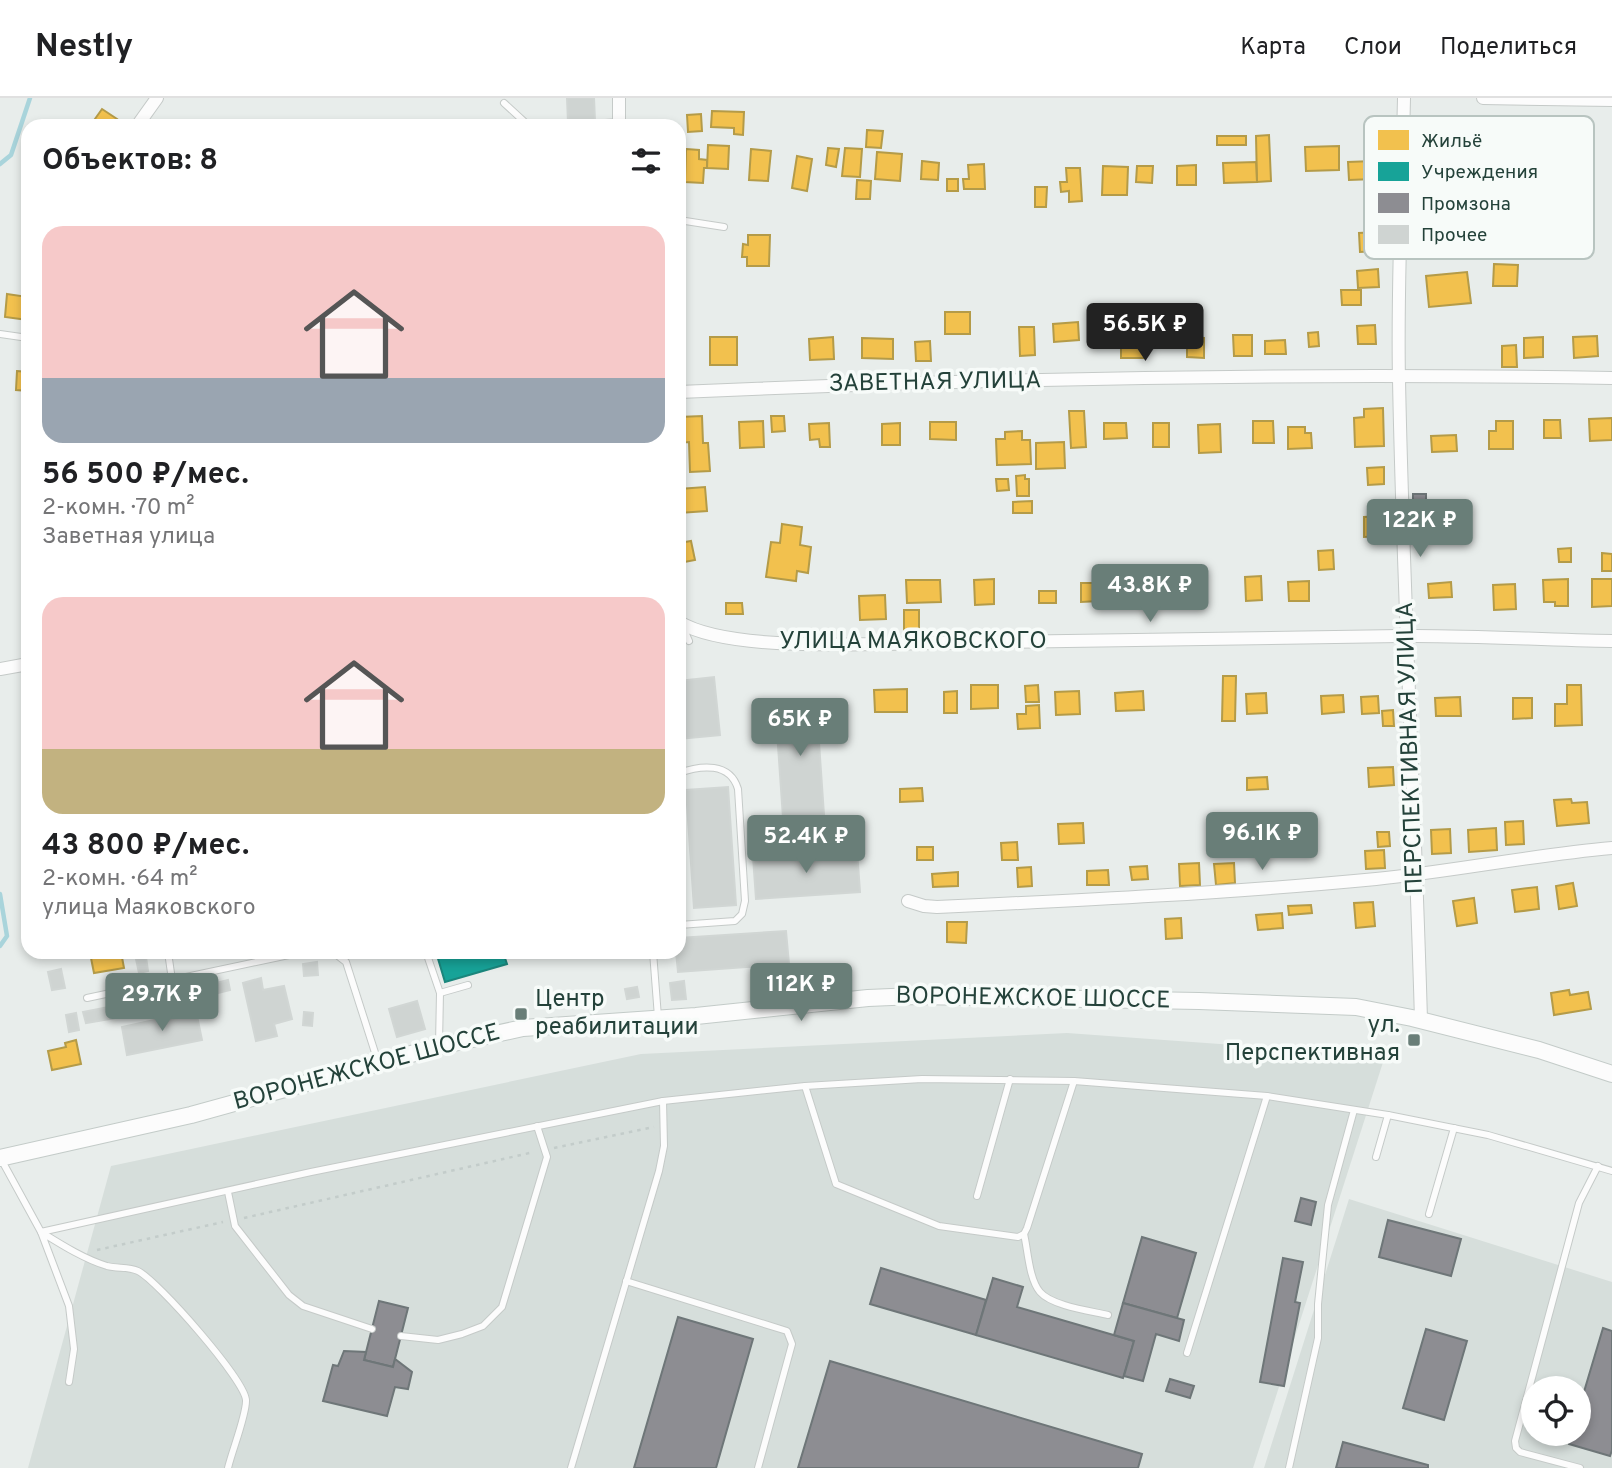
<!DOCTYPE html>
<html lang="ru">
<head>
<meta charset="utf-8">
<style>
	body { margin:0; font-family:Overpass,sans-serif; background:#f2f2f2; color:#202124; height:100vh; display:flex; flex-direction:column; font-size:26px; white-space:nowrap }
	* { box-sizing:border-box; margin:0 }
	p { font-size:23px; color:#757577 }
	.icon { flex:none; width:38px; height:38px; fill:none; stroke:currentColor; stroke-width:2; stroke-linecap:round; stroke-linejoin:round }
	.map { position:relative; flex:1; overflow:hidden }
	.details { position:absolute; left:21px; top:21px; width:665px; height:840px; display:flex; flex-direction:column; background:#fff; border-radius:21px; box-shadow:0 4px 10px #0003 }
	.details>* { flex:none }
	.fabs { position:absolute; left:1521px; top:1278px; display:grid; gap:14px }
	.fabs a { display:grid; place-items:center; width:70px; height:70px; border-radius:50%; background:#fff; box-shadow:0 4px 10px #0003; font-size:35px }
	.price { position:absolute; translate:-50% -60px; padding:0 16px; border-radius:7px; background:#697e78; color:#fff; font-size:23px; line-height:46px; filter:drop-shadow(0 2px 4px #0008) }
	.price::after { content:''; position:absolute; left:50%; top:42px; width:21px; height:16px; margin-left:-10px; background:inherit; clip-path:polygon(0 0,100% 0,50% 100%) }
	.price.current { background:#222; color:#fff }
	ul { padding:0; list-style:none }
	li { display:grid; align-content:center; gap:14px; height:371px; padding:0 21px }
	li span { display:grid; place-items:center; height:217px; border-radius:21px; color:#555 }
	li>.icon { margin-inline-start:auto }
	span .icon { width:126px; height:126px; fill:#fffc; stroke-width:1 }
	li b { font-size:30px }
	h2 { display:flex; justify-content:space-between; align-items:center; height:84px; padding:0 21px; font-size:30px }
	header { display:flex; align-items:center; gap:42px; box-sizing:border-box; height:98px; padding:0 35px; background:#fff; border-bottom:2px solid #e0e0e0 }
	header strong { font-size:33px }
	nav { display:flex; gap:38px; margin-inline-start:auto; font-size:24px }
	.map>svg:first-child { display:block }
	.built { fill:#d6dedb; fill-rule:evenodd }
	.homes { fill:#f2c14e; stroke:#b49b48; stroke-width:2 }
	.public { fill:#17a398; stroke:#1b867c; stroke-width:2 }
	.industry { fill:#8d8d92; stroke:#6e7678; stroke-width:2 }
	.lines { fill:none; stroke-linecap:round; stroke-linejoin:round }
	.stream { stroke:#a9d4db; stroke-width:4.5 }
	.building { fill:#cfd4d2; stroke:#d1d6d4; stroke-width:2 }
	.lane-casing { stroke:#c5cac8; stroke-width:8 }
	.street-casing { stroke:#c5cac8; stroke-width:14 }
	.secondary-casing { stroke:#c3cbc8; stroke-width:18 }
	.path { stroke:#c3ccca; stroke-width:2.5; stroke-dasharray:3.5 5; stroke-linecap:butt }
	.lane { stroke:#fcfcfc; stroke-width:6 }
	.street { stroke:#fcfcfc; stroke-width:12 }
	.secondary { stroke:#fcfcfc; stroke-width:16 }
	.poi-dot { fill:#697e78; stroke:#f7fbf9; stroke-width:2.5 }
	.labels { text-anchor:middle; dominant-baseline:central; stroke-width:7; stroke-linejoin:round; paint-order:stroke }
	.street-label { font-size:24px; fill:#24423a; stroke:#f7fbf9 }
	.poi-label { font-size:24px; fill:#24423a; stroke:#f7fbf9; text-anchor:start }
	.key { fill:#f7fbf9; stroke:#b8c4c0; stroke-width:2 }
	.key-label { font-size:19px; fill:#24423a }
</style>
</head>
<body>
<header>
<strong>Nestly</strong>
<nav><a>Карта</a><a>Слои</a><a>Поделиться</a></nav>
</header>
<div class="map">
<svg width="1612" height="1370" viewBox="0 0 1612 1370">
	<rect width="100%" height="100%" fill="#e8edeb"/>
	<!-- built -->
	<g class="built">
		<path d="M1067,935l318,23 -132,412h-1225l83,-302 530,-112z"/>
		<path d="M1349,1101l263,83v186h-348zM1533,1290h45v45h-45z"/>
	</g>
	<!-- homes -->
	<g class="homes">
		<path d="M102,11l15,10 -5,7h-22z"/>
		<path d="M712,13l32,1 -1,23 -9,-1v-6l-23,-1z"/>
		<path d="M701,16l1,17 -14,1 -1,-17z"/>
		<path d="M867,32l16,1 -2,17 -15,-1z"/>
		<path d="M1269,37l2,46 -14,1 -1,-46z"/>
		<rect x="1217" y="38" width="29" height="9"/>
		<path d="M708,47l21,1 -1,23 -21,-1z"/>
		<path d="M1339,48v24l-33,1 -1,-24z"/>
		<path d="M828,50l11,1 -3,18 -10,-2z"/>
		<path d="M845,50l17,1 -2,28 -18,-1z"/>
		<path d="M686,51l13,1v9l8,1v8h-3l-1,15 -18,-1z"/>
		<path d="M751,51l20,2 -3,30 -19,-1z"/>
		<path d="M877,54l25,2 -2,27 -25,-2z"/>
		<path d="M797,58l15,3 -5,32 -15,-3z"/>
		<path d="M922,63l17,2 -1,17 -17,-1z"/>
		<path d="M1373,63l1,18 -25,1 -1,-18z"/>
		<path d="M1256,64l1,20 -33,1 -1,-20z"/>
		<path d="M984,66l1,25h-21l-1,-10h6l-1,-14z"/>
		<path d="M1196,67v20h-19v-19z"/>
		<path d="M1103,68l25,1 -1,28h-25z"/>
		<path d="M1137,68h16l-1,17 -16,-1z"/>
		<path d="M1066,70h14l2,33 -13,1v-11l-8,1 -1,-10h7z"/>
		<rect x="947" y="81" width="11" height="12"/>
		<path d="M857,82l14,1 -1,18h-14z"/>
		<path d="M1035,89h12l-1,20h-11z"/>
		<path d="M1377,134l1,19 -18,1 -1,-19z"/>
		<path d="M748,137h22l-1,31h-22v-9h-5l1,-13 5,1z"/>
		<path d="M1494,166l24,1 -1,21h-24z"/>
		<path d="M1378,171l1,18 -21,1 -1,-17z"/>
		<path d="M1467,174l4,31 -42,4 -3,-31z"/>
		<path d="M1341,192h20v15h-19z"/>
		<path d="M7,196l21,3v23l-23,-3z"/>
		<rect x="945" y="214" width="25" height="22"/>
		<path d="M1078,224l1,18 -25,2 -1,-18z"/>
		<path d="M1375,227l1,19h-18l-1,-18z"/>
		<path d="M1019,229h15l1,28 -15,1z"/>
		<path d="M1318,234l1,14 -10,1 -1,-14z"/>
		<path d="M1233,237h19v21h-18z"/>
		<path d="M1597,238l1,20 -24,2 -1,-21z"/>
		<rect x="710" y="239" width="27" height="28"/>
		<path d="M833,239l1,22 -24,1 -1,-21z"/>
		<path d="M1187,239l17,1v20l-17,-1z"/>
		<path d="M1543,239v20l-19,1v-20z"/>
		<path d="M862,240l31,1v20l-31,-1z"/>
		<path d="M1144,241v19h-23v-18z"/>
		<path d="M1285,242l1,14h-21v-13z"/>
		<path d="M930,243l1,20h-15l-1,-19z"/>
		<path d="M1516,247l1,22h-15v-21z"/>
		<path d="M17,273l11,1v19l-12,-1z"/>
		<path d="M1383,310l1,38 -29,1 -1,-29 10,-1v-8z"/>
		<path d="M1069,313h15l2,36 -15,1z"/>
		<path d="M702,318l1,27h5l2,28 -20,1 -1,-30 -10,1v-26z"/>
		<path d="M771,318h13l1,15 -13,1z"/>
		<path d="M1612,320v22l-22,1 -1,-22z"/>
		<path d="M1544,322h16l1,18h-17z"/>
		<path d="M763,323l1,26 -24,1 -1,-26z"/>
		<path d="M1253,323h20l1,22h-21z"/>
		<path d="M1496,323h17v28h-24v-18h7z"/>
		<path d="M930,324h26v18l-26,-1z"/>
		<path d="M829,325l1,24h-10l-1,-8 -9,1 -1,-16z"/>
		<path d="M900,325v22h-18v-21z"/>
		<path d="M1104,325h22l1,15 -23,1z"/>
		<rect x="1153" y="325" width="16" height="24"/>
		<path d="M1220,326l1,28 -22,1 -1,-28z"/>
		<path d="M1288,329h17v6h6l1,15 -24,1z"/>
		<path d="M1022,333v9h8l1,24 -34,1 -1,-26h9v-7z"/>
		<path d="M1456,337l1,16 -25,1 -1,-16z"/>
		<path d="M1064,344l1,26 -29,1v-26z"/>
		<path d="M1384,369v17l-16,1 -1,-17z"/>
		<path d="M1025,377v4h4v17h-12l-1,-20z"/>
		<path d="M996,381h12l1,11 -12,1z"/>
		<path d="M705,389l2,24 -28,2v-24z"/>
		<path d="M1032,403v12h-19v-11z"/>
		<path d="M1382,418v20l-18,1v-20z"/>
		<path d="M782,426l20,3 -2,18 11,2 -3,26 -11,-2 -1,10 -30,-4 5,-35 9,1z"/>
		<path d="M691,443l4,19 -16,3v-20z"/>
		<path d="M1571,450v14h-12l-1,-13z"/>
		<path d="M1333,452l1,19 -15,1 -1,-19z"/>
		<path d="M1602,455l10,1v17h-10z"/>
		<path d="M1261,478l1,24 -16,1 -1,-24z"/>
		<path d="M994,481v25l-19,1 -1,-25z"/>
		<path d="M1568,481v27h-13v-4h-11l-1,-22z"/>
		<path d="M1592,481h20v27l-20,1z"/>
		<path d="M906,482h34l1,22 -34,1z"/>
		<path d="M1172,482l1,20h-14v-19z"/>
		<path d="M1309,483v20h-20l-1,-19z"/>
		<path d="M1451,484l1,15 -23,1 -1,-14z"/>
		<path d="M1081,485h17l1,18 -18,1z"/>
		<path d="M1186,485h15v14h-14z"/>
		<path d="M1515,486l1,25 -22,1 -1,-25z"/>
		<path d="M1117,487h16l1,16h-17z"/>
		<rect x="1039" y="493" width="17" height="12"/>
		<path d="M885,497l1,24 -26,1 -1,-24z"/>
		<path d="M726,505h16l1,11h-17z"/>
		<path d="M904,512h15v21l-15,1z"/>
		<path d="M1223,578h13l-1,45h-13z"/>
		<path d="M971,587h27v23l-27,1z"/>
		<path d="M1038,587l1,17h-13l-1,-16z"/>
		<path d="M1567,587h14l1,40 -27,1v-22h12z"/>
		<path d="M907,591v23h-32l-1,-22z"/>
		<path d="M957,593v22h-13v-21z"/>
		<path d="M1079,593l1,23 -24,1 -1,-23z"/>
		<path d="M1143,593l1,19 -28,1 -1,-18z"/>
		<path d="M1266,595l1,20 -20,1 -1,-20z"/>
		<path d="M1343,597l1,17 -22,2 -1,-18z"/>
		<path d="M1378,598l1,17 -17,1 -1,-17z"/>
		<path d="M1460,599l1,19h-25l-1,-18z"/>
		<path d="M1513,600h19v20l-19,1z"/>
		<path d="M1039,607l1,23 -22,1 -1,-15h9v-8z"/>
		<path d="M1393,612l1,16h-11l-1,-15z"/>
		<path d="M1393,669l1,18 -25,2 -1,-19z"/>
		<path d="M1267,679l1,12 -21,1v-12z"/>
		<path d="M922,690l1,13 -23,1v-13z"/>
		<path d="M1571,701l1,4 15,-1 2,21 -32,3 -3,-26z"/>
		<path d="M1523,723l1,23 -18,1 -1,-23z"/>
		<path d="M1083,725l1,20 -25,1 -1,-20z"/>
		<path d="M1496,730l1,22 -28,2 -1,-22z"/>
		<path d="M1450,731l1,24 -19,1 -1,-24z"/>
		<path d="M1377,734h12l1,14 -12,1z"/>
		<path d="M1017,744l1,18h-16l-1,-17z"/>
		<rect x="917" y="749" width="16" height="13"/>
		<path d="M1384,752l1,18 -19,1 -1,-18z"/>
		<path d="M1199,765l1,22 -20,1 -1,-22z"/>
		<path d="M1234,765l1,20 -19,2 -2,-21z"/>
		<path d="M1147,768l1,13 -16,1 -2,-13z"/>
		<path d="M1031,769l1,19 -14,1 -1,-19z"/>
		<path d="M1108,772l1,15h-22v-14z"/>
		<path d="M958,774v14l-25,1 -1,-13z"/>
		<path d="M1573,785l4,23 -18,3 -3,-23z"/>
		<path d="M1537,789l2,22 -24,3 -3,-22z"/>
		<path d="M1474,800l3,25 -20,3 -4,-25z"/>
		<path d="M1373,804l2,24 -19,2 -2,-25z"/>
		<path d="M1311,807l1,8 -23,2 -1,-9z"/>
		<path d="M1282,815l1,15 -25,2 -2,-15z"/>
		<path d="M1181,820l1,20 -16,1 -1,-20z"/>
		<path d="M947,824h20l-1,21 -19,-1z"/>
		<path d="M121,854l3,16 -30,5 -4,-20z"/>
		<path d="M1569,892l1,5 18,-3 3,17 -37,6 -3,-22z"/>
		<path d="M76,942l5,24 -29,6 -4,-19 18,-4 -1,-4z"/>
	</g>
	<!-- public -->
	<path class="public" d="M436,854h67l4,12 -62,18z"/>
	<!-- industry -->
	<g class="industry">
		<rect x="1413" y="396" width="13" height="9"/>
		<path d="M1301,1100l15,4 -5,23 -16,-4z"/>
		<path d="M1388,1122l73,19 -10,37 -72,-19z"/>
		<path d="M1142,1139l54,16 -19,65 -54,-15z"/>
		<path d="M1283,1160l20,4 -8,40 5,1 -16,83 -24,-4z"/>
		<path d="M881,1170l105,32 -10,35 -106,-31z"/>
		<path d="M993,1180l30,9 -6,20 117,34 -11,37 -147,-43z"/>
		<path d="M379,1203l29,7 -15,59 -29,-7z"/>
		<path d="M1123,1205l61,17 -5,21 -23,-7 -13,47 -19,-5 10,-35 -20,-6z"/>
		<path d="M678,1219l75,22 -37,129h-82z"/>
		<path d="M1603,1230l9,3v119l-2,6 -41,-12 3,-11h6v-21z"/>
		<path d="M1426,1231l41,12 -23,79 -41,-12z"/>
		<path d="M344,1253l22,1 -2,8 29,7 2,-8 17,13 -4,17 -13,-2 -8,29 -64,-15 10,-36 5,1z"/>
		<path d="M830,1263l312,93 -4,14h-340z"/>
		<path d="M1170,1281l24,7 -4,12 -24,-7z"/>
		<path d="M1343,1344l85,23v3h-92z"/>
	</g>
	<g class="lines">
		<!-- stream -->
		<g class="stream">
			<path d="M0,66l11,-9 19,-57"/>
			<path d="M0,796l7,42 -7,10"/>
		</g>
	</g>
	<!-- building -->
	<g class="building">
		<path d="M567,0h27l1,23 -27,1z"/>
		<path d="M714,579l6,58 -41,4v-58z"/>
		<path d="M816,601l8,116 -41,3 -8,-116z"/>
		<path d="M728,689l8,118 -42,3 -8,-118z"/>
		<path d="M857,752l3,42 -104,7 -3,-42z"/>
		<path d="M786,833l3,33 -111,8 -2,-20h3v-14z"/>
		<path d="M146,859l2,14 -9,2 -3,-14z"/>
		<path d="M317,864l1,13 -14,1 -1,-12z"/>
		<path d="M61,871l4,19 -13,2 -4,-18z"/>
		<path d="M261,880l2,12 21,-4 8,33 -18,5 3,12 -21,5 -13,-58z"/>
		<path d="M228,882l2,10 -12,3 -2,-10z"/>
		<path d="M684,883l2,18 -14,1 -2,-17z"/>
		<path d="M637,889l2,10 -12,2 -2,-10z"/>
		<path d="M417,903l8,28 -28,8 -8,-28z"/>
		<path d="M114,908l2,12 -30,5 -3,-11z"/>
		<path d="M196,913l6,29 -75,15 -5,-28z"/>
		<path d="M304,914l9,1 -1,13 -9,-1z"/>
		<path d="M76,915l3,17 -10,2 -3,-17z"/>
	</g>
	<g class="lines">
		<defs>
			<g id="lane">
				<path d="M504,5l25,23"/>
				<path d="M564,28l55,-4"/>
				<path d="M679,122l45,7"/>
				<path d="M0,236l28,4"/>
				<path d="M682,527l7,16"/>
				<path d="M679,675c22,-8 51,-11 59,16l7,112 -3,13 -7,7 -56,4"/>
				<path d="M168,854l4,28"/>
				<path d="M333,854l13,10 32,100"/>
				<path d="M426,854l14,41 -1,51"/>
				<path d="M653,854l5,65"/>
				<path d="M440,895l28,-8"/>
				<path d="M87,900l216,-46"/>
				<path d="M805,988l31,98 103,42 79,11 6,-3 3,-6 47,-147"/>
				<path d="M1376,1059l12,-42"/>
				<path d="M1,1061l40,73 270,-60 352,-71 142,-15 117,-7 152,2 193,15 121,19 100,20 124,36"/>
				<path d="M228,1094l7,34 54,69 14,11 69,23"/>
				<path d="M977,1098l33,-117"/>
				<path d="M1429,1116l25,-86"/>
				<path d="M1024,1136c4,17 5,45 16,58 12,14 51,19 68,23"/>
				<path d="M626,1183l161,50 5,13 -34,124"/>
				<path d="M401,1238l37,4 24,-6 21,-8 19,-19 45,-150 -10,-31"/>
				<path d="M1187,1255l80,-257"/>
				<path d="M69,1284l5,-33 -5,-43 -28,-74c21,13 43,27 66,34 11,3 21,0 31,5 19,9 109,111 108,130 0,15 -14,50 -18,67"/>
				<path d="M571,1370l88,-297 5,-25 -1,-45"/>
				<path d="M1289,1370l29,-130v-34l10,-99 26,-95"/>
				<path d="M1580,1370l-60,-16 -4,-4 -1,-7 64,-238 19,-37"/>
			</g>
			<g id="street">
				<path d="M619,0v28"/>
				<path d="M1404,0c-2,93 -7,187 -5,281 4,214 16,427 22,641"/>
				<path d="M1483,0l129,2"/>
				<path d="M137,28l20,-28"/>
				<path d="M679,294c311,-14 622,-19 933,-14"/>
				<path d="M679,524c51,31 193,21 256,21 155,-1 310,-4 465,-7 71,-1 142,4 212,5"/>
				<path d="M0,571l28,-5"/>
				<path d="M908,803l16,5 13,1c147,-7 293,-14 439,-28 79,-8 157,-24 236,-31"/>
			</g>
			<path id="secondary" d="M0,1060l191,-43 249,-69 83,-18 173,-12 172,-18 47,-2 284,5 157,6 56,11 127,32 73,24"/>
		</defs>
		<!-- lane casing -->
		<use href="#lane" class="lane-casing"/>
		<!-- street casing -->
		<use href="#street" class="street-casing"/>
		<!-- secondary casing -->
		<use href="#secondary" class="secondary-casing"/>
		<!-- path -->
		<g class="path">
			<path d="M554,1050l100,-21"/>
			<path d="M244,1120l290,-66"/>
			<path d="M97,1152l126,-28"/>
		</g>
		<!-- lane -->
		<use href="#lane" class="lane"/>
		<!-- street -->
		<use href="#street" class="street"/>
		<!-- secondary -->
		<use href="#secondary" class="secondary"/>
	</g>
	<!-- markers -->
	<g class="poi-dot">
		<rect x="514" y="909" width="14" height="14" rx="3.5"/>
		<rect x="1407" y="935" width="14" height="14" rx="3.5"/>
	</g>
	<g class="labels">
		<!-- street labels -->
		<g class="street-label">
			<text transform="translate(935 285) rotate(-1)">ЗАВЕТНАЯ УЛИЦА</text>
			<text x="913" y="544">УЛИЦА МАЯКОВСКОГО</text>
			<text transform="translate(1411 650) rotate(-92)">ПЕРСПЕКТИВНАЯ УЛИЦА</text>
			<text transform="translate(1033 901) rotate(1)">ВОРОНЕЖСКОЕ ШОССЕ</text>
			<text transform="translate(367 970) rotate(-15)">ВОРОНЕЖСКОЕ ШОССЕ</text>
		</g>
		<!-- poi labels -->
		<g class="poi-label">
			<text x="535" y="902">Центр<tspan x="535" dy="28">реабилитации</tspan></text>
			<text x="1400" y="928" text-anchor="end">ул.<tspan x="1400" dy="28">Перспективная</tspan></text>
		</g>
	</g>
	<!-- legend -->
	<rect x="1364" y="18" width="230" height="143" rx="10" class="key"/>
	<rect x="1378" y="32" width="31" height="20" fill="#f2c14e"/>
	<rect x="1378" y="64" width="31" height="19" fill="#17a398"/>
	<rect x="1378" y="95" width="31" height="20" fill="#8d8d92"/>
	<rect x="1378" y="127" width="31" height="19" fill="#cfd4d2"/>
	<g class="key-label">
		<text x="1421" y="49">Жильё</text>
		<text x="1421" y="80">Учреждения</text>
		<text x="1421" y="112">Промзона</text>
		<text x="1421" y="143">Прочее</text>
	</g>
</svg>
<div class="fabs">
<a><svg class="icon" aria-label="locate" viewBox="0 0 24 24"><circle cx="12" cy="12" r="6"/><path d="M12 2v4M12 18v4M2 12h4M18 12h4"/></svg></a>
</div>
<b class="price current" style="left:1145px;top:265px">56.5K ₽</b>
<b class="price" style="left:1420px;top:461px">122K ₽</b>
<b class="price" style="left:1150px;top:526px">43.8K ₽</b>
<b class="price" style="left:800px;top:660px">65K ₽</b>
<b class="price" style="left:1262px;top:774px">96.1K ₽</b>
<b class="price" style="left:806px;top:777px">52.4K ₽</b>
<b class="price" style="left:801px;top:925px">112K ₽</b>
<b class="price" style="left:162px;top:935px">29.7K ₽</b>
<section class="details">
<h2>Объектов: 8<svg class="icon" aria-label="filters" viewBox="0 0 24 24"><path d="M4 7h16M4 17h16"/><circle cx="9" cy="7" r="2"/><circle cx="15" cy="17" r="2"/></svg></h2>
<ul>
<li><span style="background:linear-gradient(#f6c9c9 70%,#9aa5b1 0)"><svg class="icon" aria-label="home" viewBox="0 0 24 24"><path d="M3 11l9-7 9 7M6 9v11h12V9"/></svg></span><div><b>56 500 ₽/мес.</b><p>2-комн. · 70 m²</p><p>Заветная улица</p></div></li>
<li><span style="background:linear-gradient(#f6c9c9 70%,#c2b280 0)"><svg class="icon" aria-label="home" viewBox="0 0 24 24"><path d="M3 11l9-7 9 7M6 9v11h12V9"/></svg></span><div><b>43 800 ₽/мес.</b><p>2-комн. · 64 m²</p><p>улица Маяковского</p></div></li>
</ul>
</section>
</div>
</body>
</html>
